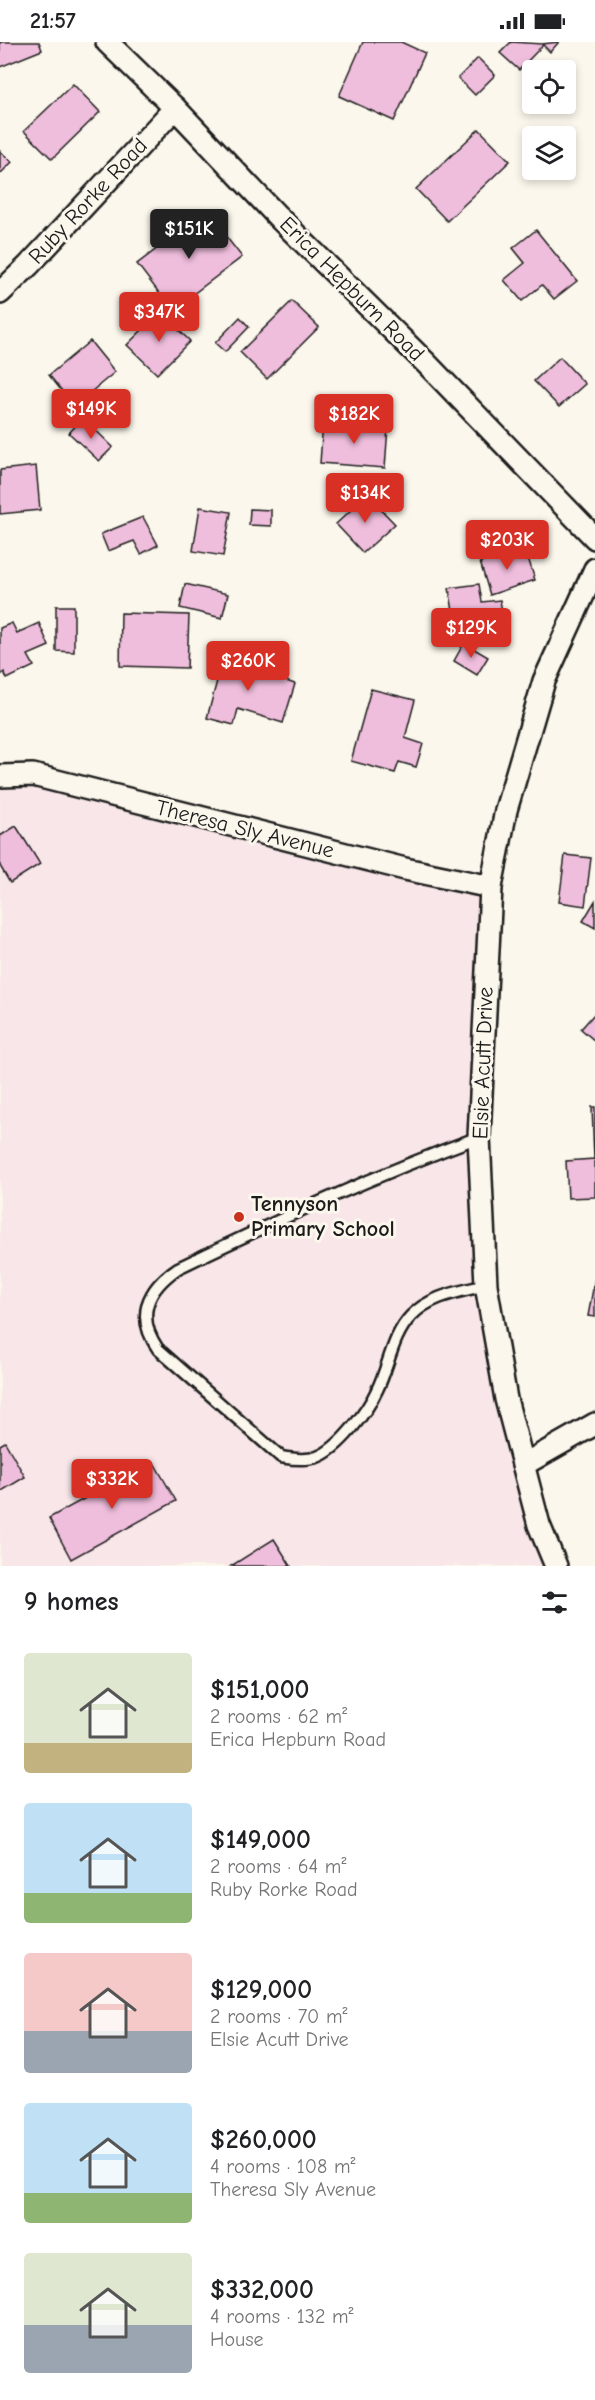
<!DOCTYPE html>
<html lang="en">
<head>
<meta charset="utf-8">
<style>
	body { margin:0; font-family:"Comic Neue",sans-serif; background:#f6f6f6; color:#202124; height:100vh; display:flex; flex-direction:column; font-size:22px; white-space:nowrap }
	* { box-sizing:border-box; margin:0 }
	p { font-size:20px; color:#757577 }
	.icon { flex:none; width:33px; height:33px; fill:none; stroke:currentColor; stroke-width:2; stroke-linecap:round; stroke-linejoin:round }
	.map { position:relative; height:1524px; overflow:hidden }
	.drawer { display:flex; flex-direction:column; background:#fff; flex:1 }
	.drawer>* { flex:none }
	.controls { position:absolute; left:522px; top:18px; display:grid; gap:12px }
	.controls a { display:grid; place-items:center; width:54px; height:54px; border-radius:6px; background:#fff; box-shadow:0 3px 9px #0003; font-size:30px }
	.price { position:absolute; translate:-50% -51px; padding:0 14px; border-radius:6px; background:#d93025; color:#fff; font-size:20px; line-height:39px; filter:drop-shadow(0 2px 3px #0008) }
	.price::after { content:''; position:absolute; left:50%; top:36px; width:18px; height:14px; margin-left:-9px; background:inherit; clip-path:polygon(0 0,100% 0,50% 100%) }
	.price.selected { background:#222; color:#fff }
	ul { padding:0; list-style:none }
	li { display:flex; align-items:center; gap:18px; height:150px; padding:0 24px }
	li span { display:grid; place-items:center; flex:none; width:168px; height:120px; border-radius:6px; color:#555 }
	li>.icon { margin-inline-start:auto }
	span .icon { width:72px; height:72px; fill:#fffc; stroke-width:1 }
	li b { font-size:26px }
	h2 { display:flex; justify-content:space-between; align-items:center; height:72px; padding:0 24px; font-size:26px }
	.status { display:flex; justify-content:space-between; align-items:center; height:42px; padding:0 30px; background:#fff; direction:ltr }
	.status svg { height:16px; fill:currentColor }
	.map>svg:first-child { display:block }
	.built { fill:#f8e6e8 }
	.building { fill:#f0bedd; stroke:#1c1c1c; stroke-width:1.5 }
	.lines { fill:none; stroke-linecap:round; stroke-linejoin:round }
	.service-casing { stroke:#1c1c1c; stroke-width:15 }
	.minor-casing { stroke:#1c1c1c; stroke-width:26 }
	.service { stroke:#fbf7ec; stroke-width:10 }
	.minor { stroke:#fbf7ec; stroke-width:21 }
	.poi-dot { fill:#c8321e; stroke:#fbf7ec; stroke-width:2 }
	.labels { text-anchor:middle; dominant-baseline:central; stroke-width:6; stroke-linejoin:round; paint-order:stroke }
	.street-label { font-size:22px; fill:#1c1c1c; stroke:#fbf7ec }
	.poi-label { font-size:22px; font-weight:bold; fill:#1c1c1c; stroke:#fbf7ec; text-anchor:start }
</style>
</head>
<body>
<div class="status"><b>21:57</b><svg viewBox="0 0 49 12"><path d="M0 12V9h3v3zM5 12V6h3v6zM10 12V3h3v9zM15 12V0h3v12zM26 1h20v11H26zM47 4h2v5h-2z"/></svg></div>
<div class="map">
<svg width="595" height="1524" viewBox="0 0 595 1524">
	<rect width="100%" height="100%" fill="#fbf7ec"/>
	<filter id="ink" filterUnits="userSpaceOnUse"><feTurbulence type="fractalNoise" baseFrequency=".0167" numOctaves="2"/><feDisplacementMap in="SourceGraphic" scale="12" xChannelSelector="R" yChannelSelector="G"/><feConvolveMatrix kernelMatrix="1 2 1 2 8 2 1 2 1" color-interpolation-filters="sRGB"/></filter>
	<g filter="url(#ink)">
		<!-- built -->
		<path class="built" d="M14,739l469,114 -1,396 69,275h-551v-784z"/>
		<!-- building -->
		<g class="building">
			<path d="M0,0h39l3,8 -42,17z"/>
			<path d="M363,0h38l24,11 -31,68 -55,-25z"/>
			<path d="M511,0l31,2 17,-2 -9,10 -7,-7 -24,25 -19,-17z"/>
			<path d="M478,16l17,17 -20,20 -17,-17z"/>
			<path d="M73,42l27,28 -48,47 -28,-28z"/>
			<path d="M479,87l31,32 -63,60 -31,-32z"/>
			<path d="M0,109l12,11 -12,12z"/>
			<path d="M206,169l36,46 -70,53 -35,-46z"/>
			<path d="M536,188l41,51 -23,18 -12,-14 -20,16 -18,-21 21,-17 -12,-15z"/>
			<path d="M292,259l27,26 -52,52 -27,-27z"/>
			<path d="M160,270l30,29 -33,33 -30,-29z"/>
			<path d="M240,275l9,10 -24,25 -10,-9z"/>
			<path d="M90,299l25,31 -41,34 -25,-31z"/>
			<path d="M560,315l25,27 -26,23 -25,-26z"/>
			<path d="M83,376l30,29 -14,14 -30,-28z"/>
			<path d="M323,380l65,5 -3,41 -65,-5z"/>
			<path d="M36,424l4,44 -40,4v-44z"/>
			<path d="M367,453l28,29 -32,29 -27,-29z"/>
			<path d="M200,465l31,5 -8,44 -30,-5z"/>
			<path d="M250,467l21,1v16l-22,-1z"/>
			<path d="M143,475l15,28 -17,9 -7,-13 -26,10 -7,-17z"/>
			<path d="M525,506l10,32 -45,15 -10,-33z"/>
			<path d="M185,542l43,10 -6,24 -42,-10z"/>
			<path d="M479,542l3,18 18,-2 4,24 -20,2 -2,-13 -28,4 -5,-29z"/>
			<path d="M56,564h18v46l-18,-1z"/>
			<path d="M121,571l68,2 -2,53 -67,-2z"/>
			<path d="M12,581l5,10 22,-10 10,23 -21,9 6,11 -27,13 -3,-7 -4,4v-48z"/>
			<path d="M464,601l24,14 -11,18 -23,-14z"/>
			<path d="M225,609l27,7 -3,11 46,15 -12,39 -45,-14 -4,16 -27,-7z"/>
			<path d="M371,647l44,11 -10,38 18,6 -7,23 -17,-5 -4,11 -44,-12z"/>
			<path d="M16,784l24,38 -30,19 -10,-17v-30z"/>
			<path d="M565,813l26,3 -6,48 -26,-4z"/>
			<path d="M595,859v27l-12,-7z"/>
			<path d="M595,971v28l-14,-12z"/>
			<path d="M592,1065h3v90l-27,1 -2,-37 28,-2z"/>
			<path d="M595,1236v39l-7,-1z"/>
			<path d="M5,1400l20,35 -25,15v-47z"/>
			<path d="M153,1419l23,40 -105,58 -22,-41z"/>
			<path d="M274,1497l17,27h-60z"/>
		</g>
		<g class="lines">
			<defs>
				<path id="service" d="M479,1095c-104,38 -201,83 -301,131 -31,21 -43,48 -20,81l123,108c11,2 24,4 36,0 22,-8 50,-45 60,-67 12,-24 15,-54 34,-74 20,-21 49,-24 75,-31"/>
				<g id="minor">
					<path d="M107,0l68,66 106,112 145,143 169,175"/>
					<path d="M0,251l29,-28 146,-157"/>
					<path d="M0,734l33,-1 372,94 86,18"/>
					<path d="M523,1423l72,-41"/>
					<path d="M556,1524l-17,-41 -33,-126 -20,-114 -7,-148 12,-250 15,-77 38,-129 51,-112"/>
				</g>
			</defs>
			<!-- service casing -->
			<use href="#service" class="service-casing"/>
			<!-- minor casing -->
			<use href="#minor" class="minor-casing"/>
			<!-- service -->
			<use href="#service" class="service"/>
			<!-- minor -->
			<use href="#minor" class="minor"/>
		</g>
	</g>
	<!-- markers -->
	<circle class="poi-dot" cx="239" cy="1175" r="6"/>
	<g class="labels">
		<!-- street labels -->
		<g class="street-label">
			<text transform="translate(88 159) rotate(-47)">Ruby Rorke Road</text>
			<text transform="translate(352 247) rotate(45)">Erica Hepburn Road</text>
			<text transform="translate(245 787) rotate(14)">Theresa Sly Avenue</text>
			<text transform="translate(483 1021) rotate(-88)">Elsie Acutt Drive</text>
		</g>
		<!-- poi labels -->
		<g class="poi-label">
			<text x="251" y="1162">Tennyson<tspan x="251" dy="25">Primary School</tspan></text>
		</g>
	</g>
</svg>
<div class="controls">
<a><svg class="icon" aria-label="locate" viewBox="0 0 24 24"><circle cx="12" cy="12" r="6"/><path d="M12 2v4M12 18v4M2 12h4M18 12h4"/></svg></a>
<a><svg class="icon" aria-label="layers" viewBox="0 0 24 24"><path d="M12 4l9 5-9 5-9-5zM3 14l9 5 9-5"/></svg></a>
</div>
<b class="price selected" style="left:189px;top:218px">$151K</b>
<b class="price" style="left:159px;top:301px">$347K</b>
<b class="price" style="left:91px;top:398px">$149K</b>
<b class="price" style="left:354px;top:403px">$182K</b>
<b class="price" style="left:365px;top:482px">$134K</b>
<b class="price" style="left:507px;top:529px">$203K</b>
<b class="price" style="left:471px;top:617px">$129K</b>
<b class="price" style="left:248px;top:650px">$260K</b>
<b class="price" style="left:112px;top:1468px">$332K</b>
</div>
<section class="drawer">
<h2>9 homes<svg class="icon" aria-label="filters" viewBox="0 0 24 24"><path d="M4 7h16M4 17h16"/><circle cx="9" cy="7" r="2"/><circle cx="15" cy="17" r="2"/></svg></h2>
<ul>
<li><span style="background:linear-gradient(#dfe7d0 75%,#c2b280 0)"><svg class="icon" aria-label="home" viewBox="0 0 24 24"><path d="M3 11l9-7 9 7M6 9v11h12V9"/></svg></span><div><b>$151,000</b><p>2 rooms · 62 m²</p><p>Erica Hepburn Road</p></div></li>
<li><span style="background:linear-gradient(#bfe0f5 75%,#8fb573 0)"><svg class="icon" aria-label="home" viewBox="0 0 24 24"><path d="M3 11l9-7 9 7M6 9v11h12V9"/></svg></span><div><b>$149,000</b><p>2 rooms · 64 m²</p><p>Ruby Rorke Road</p></div></li>
<li><span style="background:linear-gradient(#f6c9c9 65%,#9aa5b1 0)"><svg class="icon" aria-label="home" viewBox="0 0 24 24"><path d="M3 11l9-7 9 7M6 9v11h12V9"/></svg></span><div><b>$129,000</b><p>2 rooms · 70 m²</p><p>Elsie Acutt Drive</p></div></li>
<li><span style="background:linear-gradient(#bfe0f5 75%,#8fb573 0)"><svg class="icon" aria-label="home" viewBox="0 0 24 24"><path d="M3 11l9-7 9 7M6 9v11h12V9"/></svg></span><div><b>$260,000</b><p>4 rooms · 108 m²</p><p>Theresa Sly Avenue</p></div></li>
<li><span style="background:linear-gradient(#dfe7d0 60%,#9aa5b1 0)"><svg class="icon" aria-label="home" viewBox="0 0 24 24"><path d="M3 11l9-7 9 7M6 9v11h12V9"/></svg></span><div><b>$332,000</b><p>4 rooms · 132 m²</p><p>House</p></div></li>
</ul>
</section>
</body>
</html>
